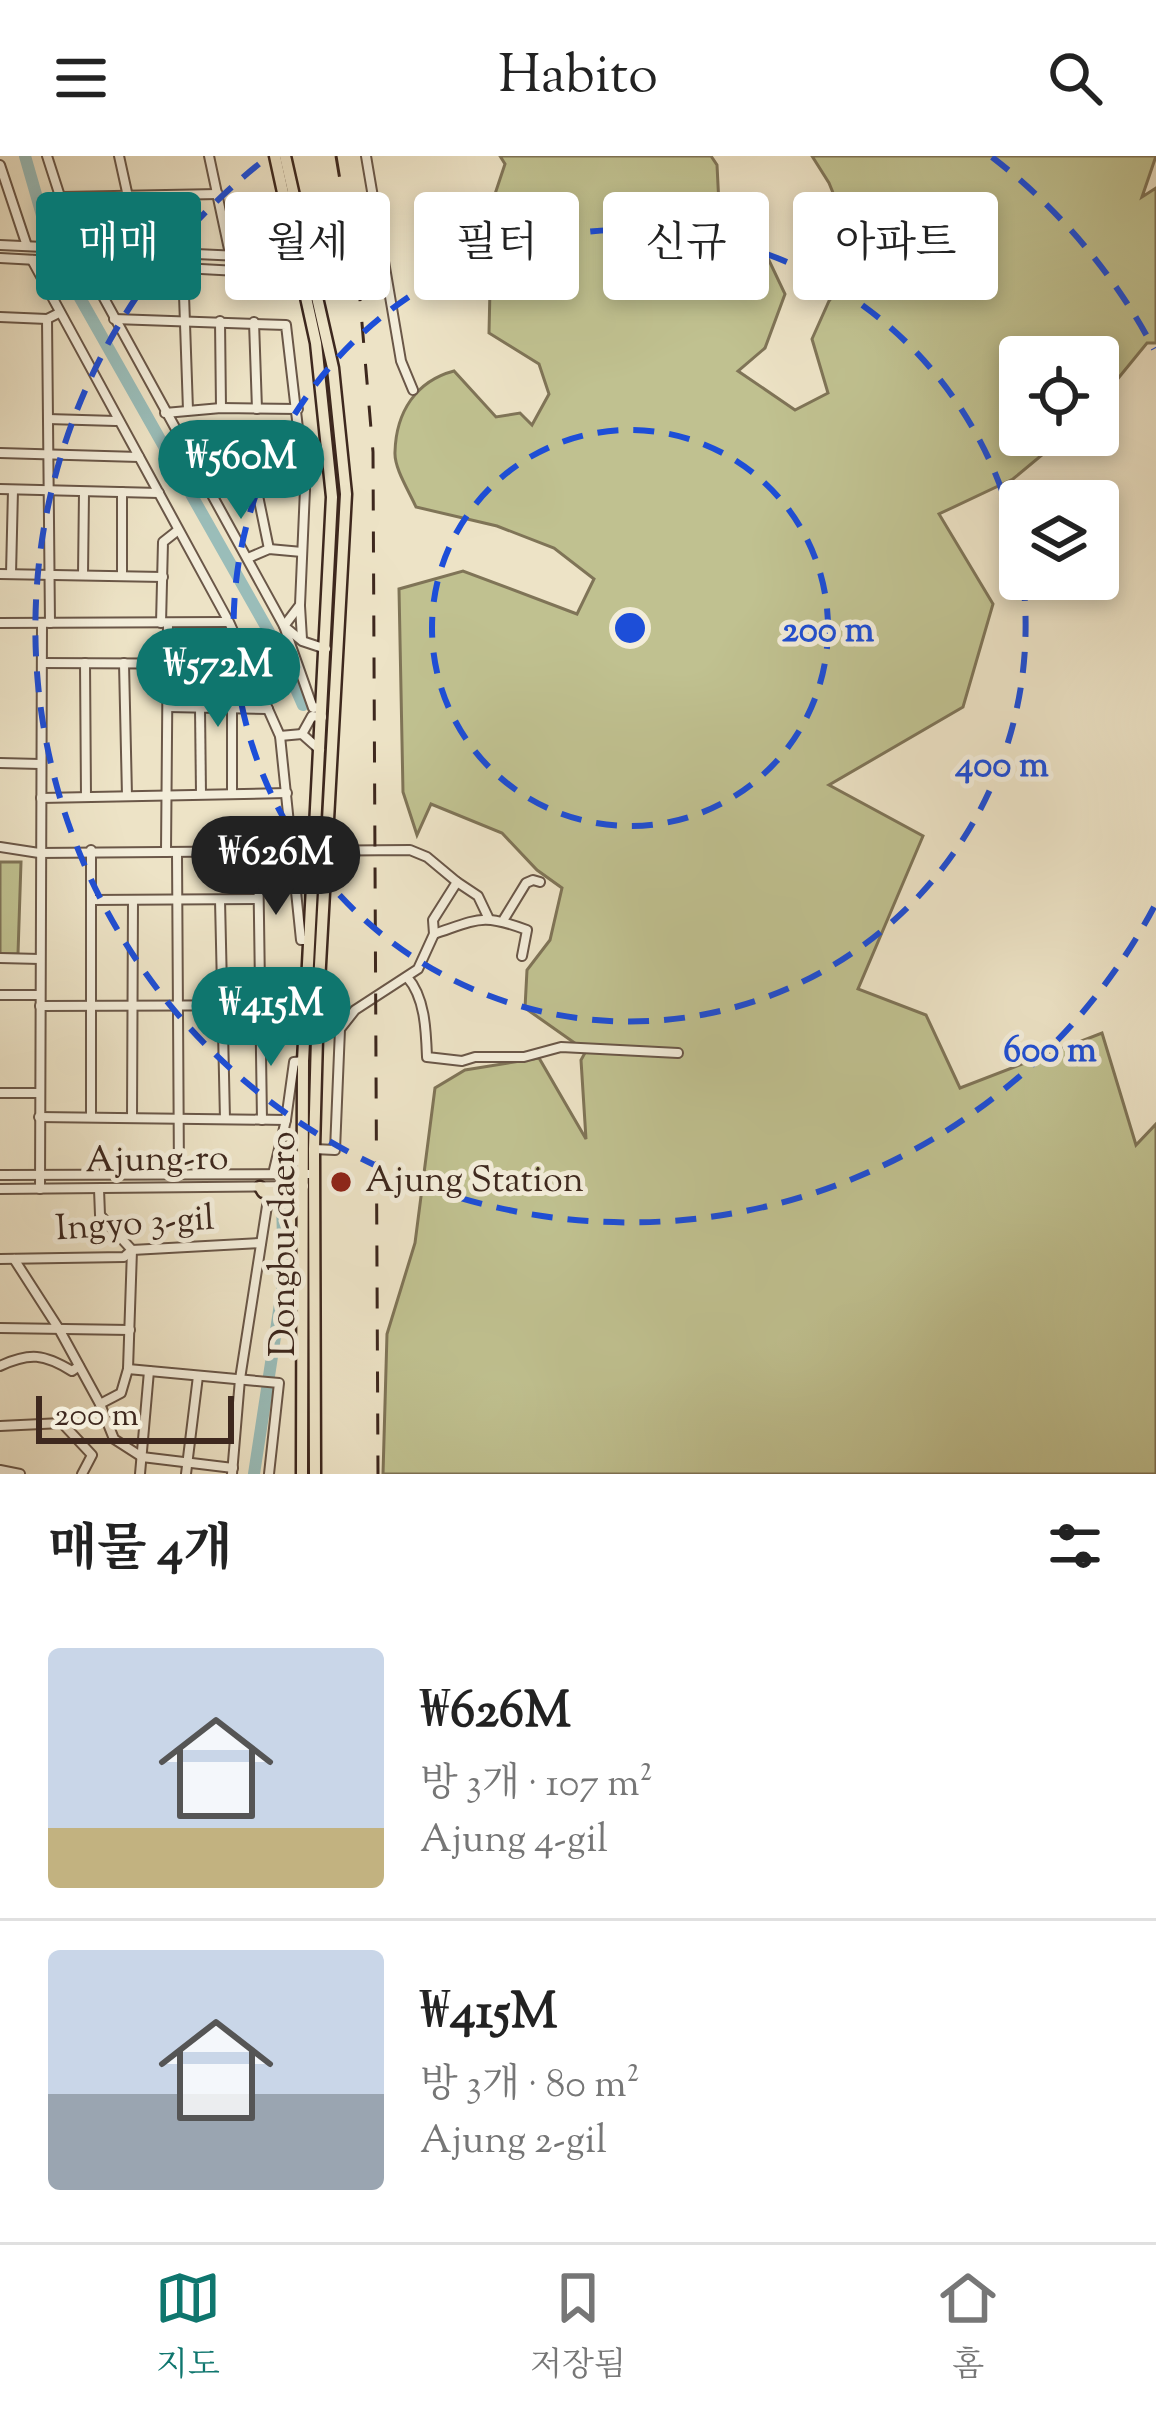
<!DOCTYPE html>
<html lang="ko">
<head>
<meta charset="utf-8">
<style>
	body { margin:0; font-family:"Sorts Mill Goudy","Noto Serif KR",serif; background:#f6f6f6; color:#222; height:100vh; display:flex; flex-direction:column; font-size:45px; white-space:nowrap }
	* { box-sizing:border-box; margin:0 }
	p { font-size:39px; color:#767676 }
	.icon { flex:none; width:66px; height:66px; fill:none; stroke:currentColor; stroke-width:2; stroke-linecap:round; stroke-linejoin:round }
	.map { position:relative; height:1318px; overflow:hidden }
	.drawer { display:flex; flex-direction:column; background:#fff; flex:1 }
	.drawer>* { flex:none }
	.guide { position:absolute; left:36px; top:36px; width:1086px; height:108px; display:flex; gap:24px }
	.tools { position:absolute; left:999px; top:180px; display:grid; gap:24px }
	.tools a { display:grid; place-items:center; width:120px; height:120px; border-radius:12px; background:#fff; box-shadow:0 6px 18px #0003; font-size:60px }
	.scale { position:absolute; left:36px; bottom:30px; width:198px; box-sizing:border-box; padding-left:12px; border:6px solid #3e281e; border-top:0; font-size:33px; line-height:42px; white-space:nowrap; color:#3e281e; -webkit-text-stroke:9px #f3edda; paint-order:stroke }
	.price { position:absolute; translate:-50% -102px; padding:0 27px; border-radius:42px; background:#0f766e; color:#fff; font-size:39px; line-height:78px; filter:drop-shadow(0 3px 6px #0008) }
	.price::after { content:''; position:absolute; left:50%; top:72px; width:36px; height:27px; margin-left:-18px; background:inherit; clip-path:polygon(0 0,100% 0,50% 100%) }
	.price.current { background:#222; color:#fff }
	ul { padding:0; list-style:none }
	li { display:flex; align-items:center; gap:36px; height:300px; padding:0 48px }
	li+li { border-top:3px solid #e0e0e0 }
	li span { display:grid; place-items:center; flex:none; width:336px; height:240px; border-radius:12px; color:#555 }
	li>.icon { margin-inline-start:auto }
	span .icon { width:144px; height:144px; fill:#fffc; stroke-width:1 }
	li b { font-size:51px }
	h2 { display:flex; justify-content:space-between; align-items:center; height:144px; padding:0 48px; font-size:51px }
	.pill { padding:0 42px; border-radius:12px; background:#fff; box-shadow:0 6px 18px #0003; font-size:42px; line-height:108px }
	.pill.current { background:#0f766e; color:#fff }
	header { display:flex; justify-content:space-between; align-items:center; height:156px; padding:0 48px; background:#fff; font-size:54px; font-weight:600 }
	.tab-bar { display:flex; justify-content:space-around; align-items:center; height:168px; border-top:3px solid #e0e0e0; background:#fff; font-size:33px; color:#767676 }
	.tab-bar a { display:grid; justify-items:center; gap:6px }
	.tab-bar .current { color:#0f766e }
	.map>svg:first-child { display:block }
	.green { fill:#c0c190; stroke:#7f7457; stroke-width:3 }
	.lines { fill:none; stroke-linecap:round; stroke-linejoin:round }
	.river { stroke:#9abdb9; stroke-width:12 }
	.minor-casing { stroke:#6a5748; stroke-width:12 }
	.major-casing { stroke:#3e281e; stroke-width:15 }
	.minor { stroke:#f3edda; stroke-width:8 }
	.major { stroke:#ede3c6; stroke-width:10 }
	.rail { stroke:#3e281e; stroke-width:3; stroke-dasharray:21 21; stroke-linecap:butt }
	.ring { fill:none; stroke:#1d4ed8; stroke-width:6; stroke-dasharray:21 15 }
	.poi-dot { fill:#8f2418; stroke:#f3edda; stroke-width:4.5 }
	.labels { text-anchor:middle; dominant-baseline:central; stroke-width:10; stroke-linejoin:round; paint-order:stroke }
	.street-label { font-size:36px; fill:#3e281e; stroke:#f3edda }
	.poi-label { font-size:36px; fill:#3e281e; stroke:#f3edda; text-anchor:start }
	.centre { fill:#1d4ed8; stroke:#f3edda; stroke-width:6 }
	.ring-label { font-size:36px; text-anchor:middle; font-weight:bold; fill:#1d4ed8; stroke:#f3edda; stroke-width:10; stroke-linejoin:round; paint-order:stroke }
</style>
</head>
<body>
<header><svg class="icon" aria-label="menu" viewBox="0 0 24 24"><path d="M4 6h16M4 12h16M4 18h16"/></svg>Habito<svg class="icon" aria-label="search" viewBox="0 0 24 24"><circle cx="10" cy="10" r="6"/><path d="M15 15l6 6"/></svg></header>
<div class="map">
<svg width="1156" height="1318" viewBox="0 0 1156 1318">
	<rect width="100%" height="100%" fill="#ede3c6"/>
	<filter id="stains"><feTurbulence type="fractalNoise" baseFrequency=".00167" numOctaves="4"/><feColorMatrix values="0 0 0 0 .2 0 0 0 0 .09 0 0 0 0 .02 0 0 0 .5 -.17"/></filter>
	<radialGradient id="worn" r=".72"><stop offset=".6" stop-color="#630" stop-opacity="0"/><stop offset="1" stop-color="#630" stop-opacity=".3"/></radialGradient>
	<!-- green -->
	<g class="green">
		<path d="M500,0h211l6,9 5,99 44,-10 19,40 -20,54 -27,23 57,39 33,-17 -16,-54 17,-38 31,-42 -31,-76 -17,-27h344l-14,41 14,-9v155h-9l-49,60v-46h-78v78h46l-53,44 -74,35 54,90 -30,103 -134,78 94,51 -65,153 68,26 34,73 142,-55 34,112 20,-21v350h-773l4,-140 28,-91 20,-155 30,-18 74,-12 47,81 -5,-79 5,-9 -61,-43 2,-38 23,-30 12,-52 -25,-18 -35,-37 -71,-29 -14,31 -14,-43 -4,-203 64,-18 114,43 17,-35 -40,-31 -57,-22 -81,-19c-7,-16 -22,-39 -21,-55 1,-40 21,-71 59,-81l42,46 24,-4 12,12 17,-31 -10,-30 -50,-31 1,-44 31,-42 -39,-14 23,-69z"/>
		<path d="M0,706h21l-3,92h-18z"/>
	</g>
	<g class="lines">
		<!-- river -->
		<g class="river">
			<path d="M25,0l23,80 19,39 210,371 26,59"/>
			<path d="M254,1318l30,-196 -2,-78"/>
		</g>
		<defs>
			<g id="minor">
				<path d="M47,0l30,93 207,377 29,82 8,-1"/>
				<path d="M119,0l21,95"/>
				<path d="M209,0l21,98"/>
				<path d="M366,0l35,205 12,29"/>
				<path d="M0,9l27,81"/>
				<path d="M62,41l156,-3"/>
				<path d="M0,89l284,13 10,-9"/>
				<path d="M0,102l295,16 5,5"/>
				<path d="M32,104l197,362 51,114 21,204h7"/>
				<path d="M183,110l5,144"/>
				<path d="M0,161l47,2 12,-6"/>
				<path d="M47,163l3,304"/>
				<path d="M114,163l172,6 19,164 -5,116 -16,21 18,15 24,8"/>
				<path d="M220,165l1,87"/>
				<path d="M254,166l3,87"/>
				<path d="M165,257l56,-5 77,1"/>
				<path d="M48,263l68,2"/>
				<path d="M0,297l139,4"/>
				<path d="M189,298l10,-5 101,-3"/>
				<path d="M256,330l13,63"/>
				<path d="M0,333l159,4"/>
				<path d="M211,337l14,-7 80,3"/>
				<path d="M248,402l21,-9 33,3"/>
				<path d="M0,418l163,3"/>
				<path d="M11,418l2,-84"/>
				<path d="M83,419l1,-83"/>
				<path d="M122,420v-84"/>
				<path d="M300,450l2,33"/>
				<path d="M0,467l227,-1"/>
				<path d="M161,467l2,-81 14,-11"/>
				<path d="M42,507l207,1"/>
				<path d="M85,507l1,134"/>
				<path d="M124,507l3,133"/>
				<path d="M168,551l100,2"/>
				<path d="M200,552l1,86"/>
				<path d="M302,578l10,-18 10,1"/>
				<path d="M280,580l22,-2 18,16"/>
				<path d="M0,607l40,1"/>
				<path d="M232,638v-85"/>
				<path d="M41,642l246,-5"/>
				<path d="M0,691l39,6 371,-3 17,7 30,25 -24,38 1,14 -16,35 -63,41 -15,19 -5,121 -21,-1"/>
				<path d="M91,694v267"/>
				<path d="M166,696l2,-229"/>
				<path d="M258,696l4,268"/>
				<path d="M177,697l2,322"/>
				<path d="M457,726l21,14 10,21"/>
				<path d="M91,744l167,-1"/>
				<path d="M220,744l5,219"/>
				<path d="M504,763l22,-36 7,-3 7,2"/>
				<path d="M434,778c45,-15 48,-21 93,-4l-5,26"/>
				<path d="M0,802l40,1"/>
				<path d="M407,821c18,20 19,53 20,80l35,4 13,-4h49l37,-10 117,6"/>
				<path d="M0,839h39"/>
				<path d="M40,850l266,-1"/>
				<path d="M0,937h39"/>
				<path d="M39,961l247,3"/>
				<path d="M132,962l1,-218"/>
				<path d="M273,1018l13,-54 8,-58 9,-1"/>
				<path d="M0,1019l314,-1"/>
				<path d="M0,1033l304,-3"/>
				<path d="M40,1033l2,-566"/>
				<path d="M99,1033l1,26 32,35 -4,119 -7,24 -21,11"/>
				<path d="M0,1103l124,-2 8,-7 129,-7"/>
				<path d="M14,1103l45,70 41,75 14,35 28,18 91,11"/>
				<path d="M0,1172l130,2"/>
				<path d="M0,1210c30,-14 44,-12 72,5l7,-5"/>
				<path d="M128,1213l151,14 -10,91"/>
				<path d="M0,1270l62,-3 30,32 -10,19"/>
				<path d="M0,1314l20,4"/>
				<path d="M140,1318l9,-103"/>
				<path d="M186,1318l12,-98"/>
				<path d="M232,1318l8,-95 29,-186"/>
			</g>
			<g id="major">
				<path d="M275,0l41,187 16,154 -29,564 -1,413"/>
				<path d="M285,0l48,212 13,126 -28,507 -4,148 1,325"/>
				<path d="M260,1031l3,5h22l17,8"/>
			</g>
		</defs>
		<!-- minor casing -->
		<use href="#minor" class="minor-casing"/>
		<!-- major casing -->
		<use href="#major" class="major-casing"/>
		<!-- minor -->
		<use href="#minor" class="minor"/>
		<!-- major -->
		<use href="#major" class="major"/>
		<!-- rail -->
		<path class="rail" d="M336,0l24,144 13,152 5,1022"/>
	</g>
	<!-- distance rings -->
	<g class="ring">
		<circle cx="630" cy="472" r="198"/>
		<path d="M1023 424A396 396 0 1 1 1020 403"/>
		<path d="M1154 751A594 594 0 1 1 268 1M992 1A594 594 0 0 1 1154 193"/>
	</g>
	<!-- markers -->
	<circle class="poi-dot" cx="341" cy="1026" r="12"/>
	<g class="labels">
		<!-- street labels -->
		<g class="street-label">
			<text transform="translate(157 1005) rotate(-1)">Ajung-ro</text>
			<text transform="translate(135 1069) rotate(-4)">Ingyo 3-gil</text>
			<text transform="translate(285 1088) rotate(-90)">Dongbu-daero</text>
		</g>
		<!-- poi labels -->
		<g class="poi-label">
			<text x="365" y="1026">Ajung Station</text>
		</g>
	</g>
	<circle cx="630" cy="472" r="18" class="centre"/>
	<g class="ring-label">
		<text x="828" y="485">200 m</text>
		<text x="1002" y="620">400 m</text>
		<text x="1050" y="905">600 m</text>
	</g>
	<rect width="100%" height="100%" filter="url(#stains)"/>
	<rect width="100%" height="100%" fill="url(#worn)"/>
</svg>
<div class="tools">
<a><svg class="icon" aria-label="locate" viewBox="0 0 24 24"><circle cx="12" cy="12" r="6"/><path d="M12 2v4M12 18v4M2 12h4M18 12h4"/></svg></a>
<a><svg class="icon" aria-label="layers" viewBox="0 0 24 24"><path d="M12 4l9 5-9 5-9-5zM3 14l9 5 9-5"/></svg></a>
</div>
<div class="scale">200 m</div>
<b class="price" style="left:241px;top:366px">₩560M</b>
<b class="price" style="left:218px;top:574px">₩572M</b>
<b class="price current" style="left:276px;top:762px">₩626M</b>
<b class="price" style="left:271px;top:913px">₩415M</b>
<div class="guide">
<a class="pill current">매매</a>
<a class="pill">월세</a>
<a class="pill">필터</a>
<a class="pill">신규</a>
<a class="pill">아파트</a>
</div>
</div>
<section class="drawer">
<h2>매물 4개<svg class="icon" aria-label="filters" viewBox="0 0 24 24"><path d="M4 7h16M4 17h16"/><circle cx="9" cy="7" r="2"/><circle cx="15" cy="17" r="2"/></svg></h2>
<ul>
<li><span style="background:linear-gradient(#c9d6e8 75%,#c2b280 0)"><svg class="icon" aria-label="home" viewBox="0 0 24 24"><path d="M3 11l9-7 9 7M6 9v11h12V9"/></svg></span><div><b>₩626M</b><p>방 3개 · 107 m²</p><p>Ajung 4-gil</p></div></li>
<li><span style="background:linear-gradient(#c9d6e8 60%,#9aa5b1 0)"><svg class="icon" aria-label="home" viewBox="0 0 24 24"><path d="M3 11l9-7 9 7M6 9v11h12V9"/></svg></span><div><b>₩415M</b><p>방 3개 · 80 m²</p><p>Ajung 2-gil</p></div></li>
</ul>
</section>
<nav class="tab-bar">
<a class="current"><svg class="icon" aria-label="map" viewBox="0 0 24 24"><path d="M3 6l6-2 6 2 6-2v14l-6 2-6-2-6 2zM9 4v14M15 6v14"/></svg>지도</a>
<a><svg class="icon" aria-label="saved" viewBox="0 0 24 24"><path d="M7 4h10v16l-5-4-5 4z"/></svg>저장됨</a>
<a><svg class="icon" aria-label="home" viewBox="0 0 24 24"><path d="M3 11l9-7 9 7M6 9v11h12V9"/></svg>홈</a>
</nav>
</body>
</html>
